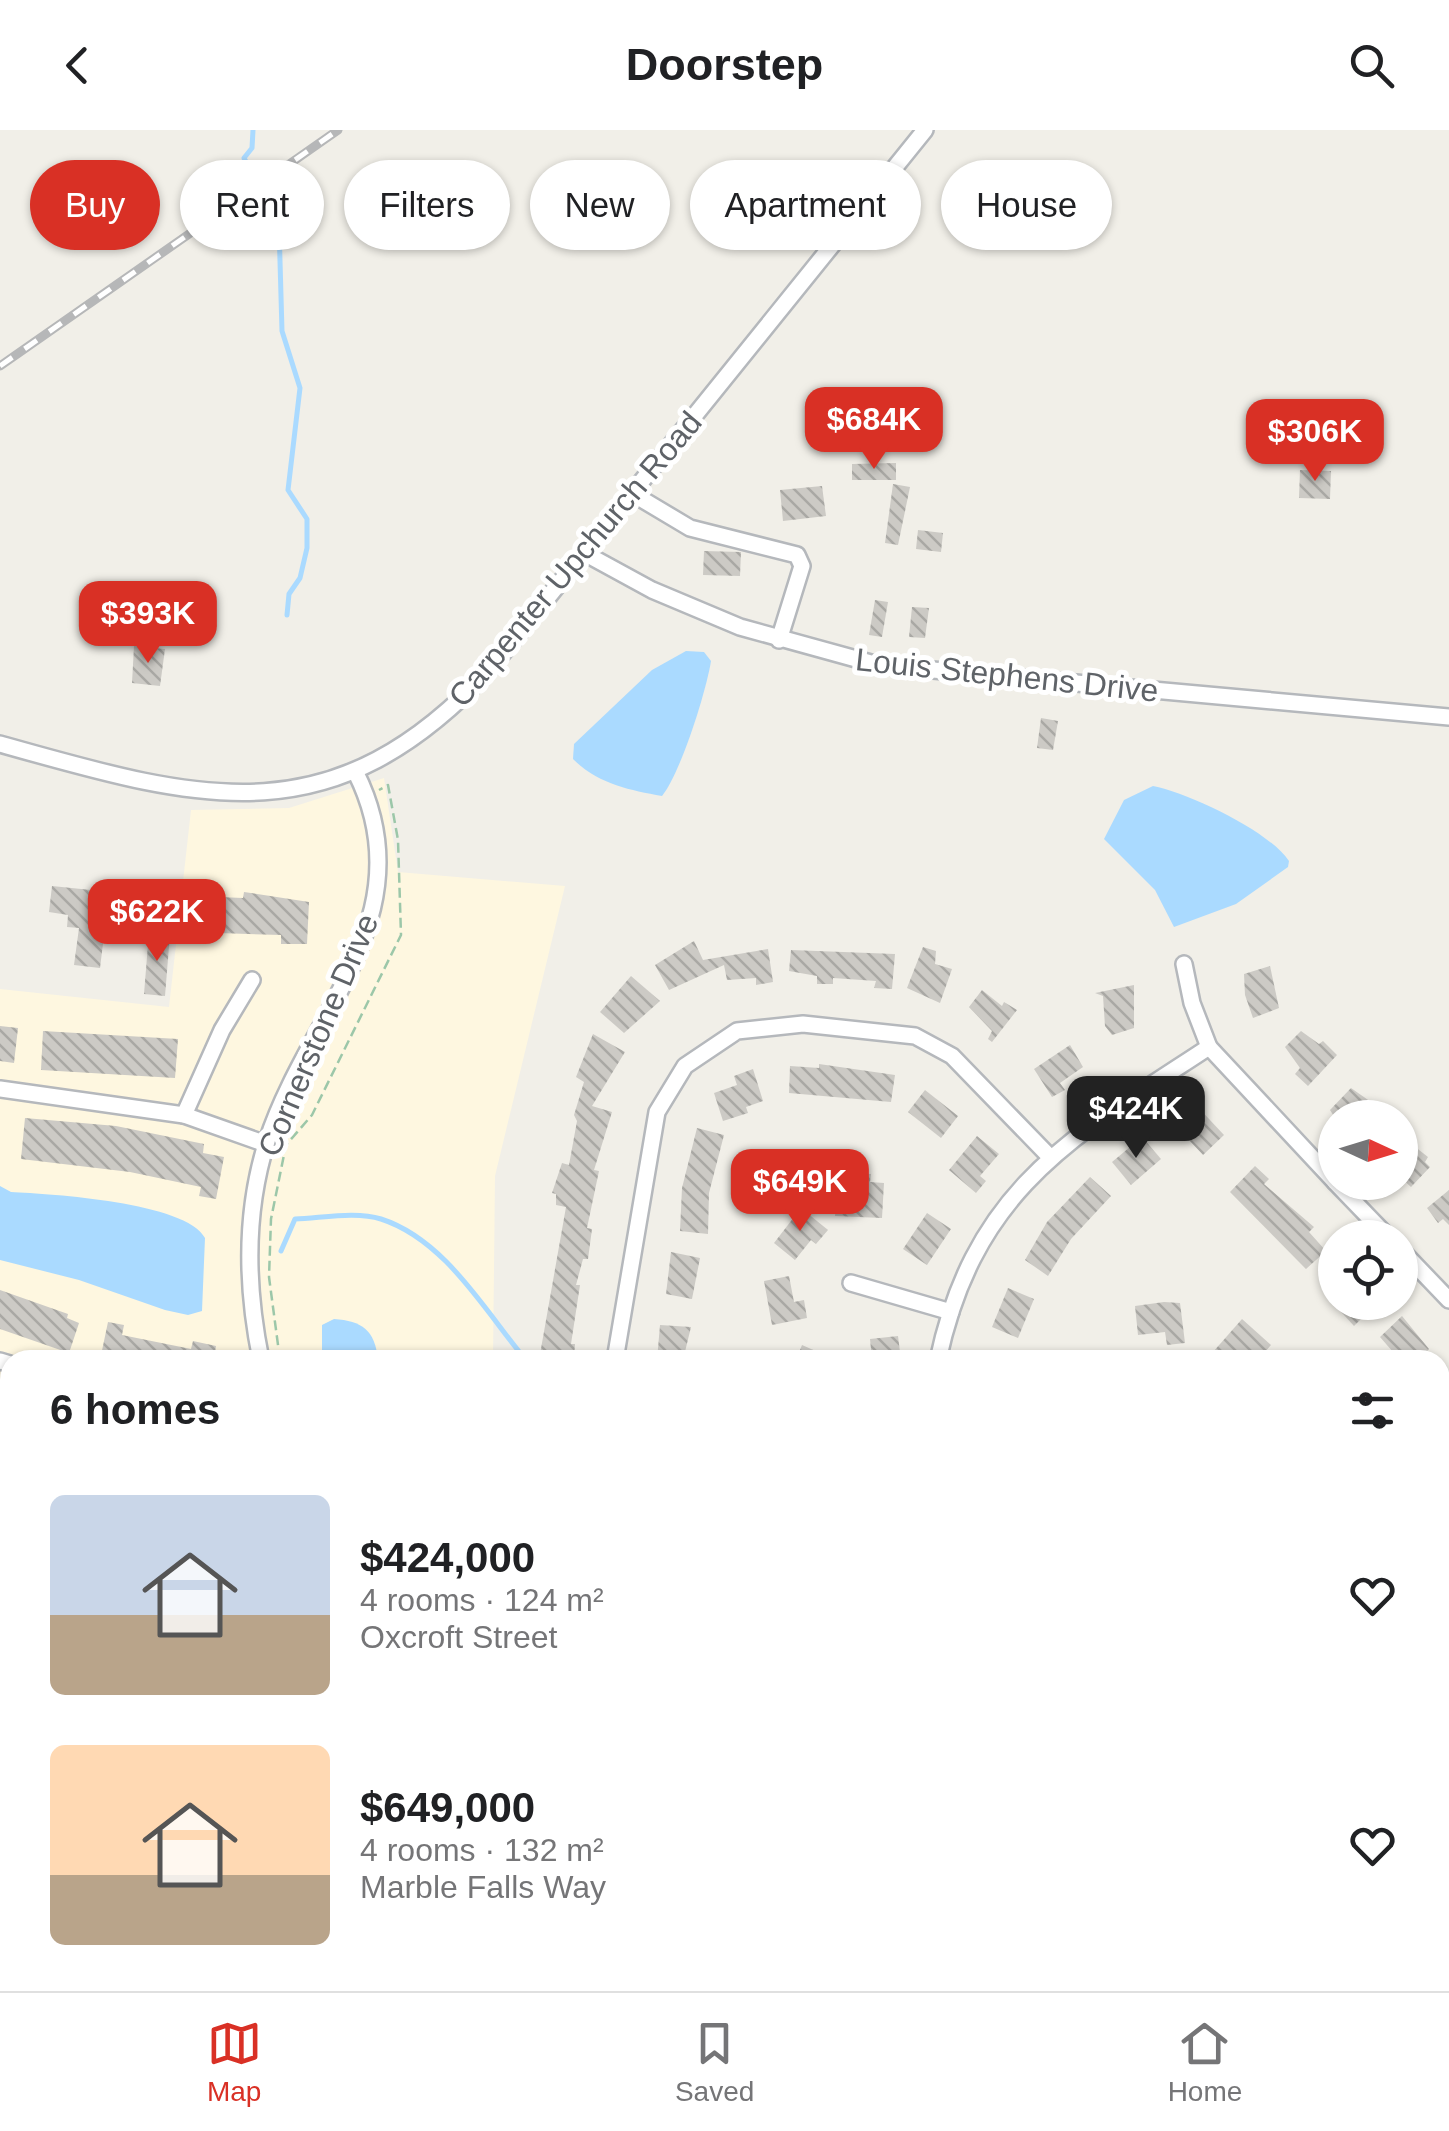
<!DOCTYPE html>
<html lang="en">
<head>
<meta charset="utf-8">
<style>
	body { margin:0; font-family:Arial,sans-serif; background:#f6f6f6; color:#202124; height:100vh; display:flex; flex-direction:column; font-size:38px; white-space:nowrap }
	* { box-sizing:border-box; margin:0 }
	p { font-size:32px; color:#757577 }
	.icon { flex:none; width:55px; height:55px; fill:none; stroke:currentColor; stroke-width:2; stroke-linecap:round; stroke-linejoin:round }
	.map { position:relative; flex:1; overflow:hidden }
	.sheet { position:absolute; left:0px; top:1220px; width:1450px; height:642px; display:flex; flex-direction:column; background:#fff; border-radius:30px 30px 0 0; box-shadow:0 2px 8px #0004 }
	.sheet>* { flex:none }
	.guide { position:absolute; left:30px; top:30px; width:1390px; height:90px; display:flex; gap:20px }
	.needle { width:65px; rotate:94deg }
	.buttons { position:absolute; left:1318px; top:970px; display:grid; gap:20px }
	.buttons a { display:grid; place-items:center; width:100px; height:100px; border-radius:50%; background:#fff; box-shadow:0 2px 8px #0004; font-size:50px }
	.price { position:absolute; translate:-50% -85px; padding:0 22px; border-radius:20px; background:#d93025; color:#fff; font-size:32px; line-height:65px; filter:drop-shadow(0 2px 5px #0008) }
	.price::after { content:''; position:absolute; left:50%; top:60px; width:30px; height:22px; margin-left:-15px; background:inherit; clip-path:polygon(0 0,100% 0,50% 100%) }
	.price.on { background:#222; color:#fff }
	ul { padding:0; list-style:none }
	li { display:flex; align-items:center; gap:30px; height:250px; padding:0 50px }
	li span { display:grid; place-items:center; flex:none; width:280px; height:200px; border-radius:15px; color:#555 }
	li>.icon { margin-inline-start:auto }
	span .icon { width:120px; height:120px; fill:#fffc; stroke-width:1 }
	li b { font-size:42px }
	h2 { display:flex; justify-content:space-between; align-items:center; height:120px; padding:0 50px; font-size:42px }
	.pill { padding:0 35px; border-radius:45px; background:#fff; box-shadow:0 2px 8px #0004; font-size:35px; line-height:90px }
	.pill.on { background:#d93025; color:#fff }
	header { display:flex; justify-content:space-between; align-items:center; height:130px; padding:0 50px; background:#fff; font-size:45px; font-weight:700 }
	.dock { display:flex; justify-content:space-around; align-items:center; height:140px; border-top:2px solid #e0e0e0; background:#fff; font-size:28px; color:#757577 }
	.dock a { display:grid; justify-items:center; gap:5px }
	.dock .on { color:#d93025 }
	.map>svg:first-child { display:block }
	.commercial { fill:#fef7e0 }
	.water { fill:#aadaff }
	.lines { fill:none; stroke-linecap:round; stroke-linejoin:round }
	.stream { stroke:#aadaff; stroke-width:5 }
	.building { fill:url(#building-back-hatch) }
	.minor-casing { stroke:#b5b8bc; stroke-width:20 }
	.path { stroke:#9cc7a9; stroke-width:2.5; stroke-dasharray:10 5; stroke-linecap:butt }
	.minor { stroke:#fff; stroke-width:15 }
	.rail-casing { stroke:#b6b7b8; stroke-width:9 }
	.rail { stroke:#fff; stroke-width:5; stroke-dasharray:15; stroke-linecap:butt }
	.labels { text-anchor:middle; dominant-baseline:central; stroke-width:10; stroke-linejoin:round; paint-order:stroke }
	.street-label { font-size:32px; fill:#5f6368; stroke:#fff }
</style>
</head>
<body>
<header><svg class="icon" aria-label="back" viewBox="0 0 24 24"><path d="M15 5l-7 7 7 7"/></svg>Doorstep<svg class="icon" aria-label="search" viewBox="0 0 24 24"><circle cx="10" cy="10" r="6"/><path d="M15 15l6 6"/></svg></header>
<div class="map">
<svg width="1449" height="1861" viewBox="0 0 1449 1861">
	<defs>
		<pattern id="building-back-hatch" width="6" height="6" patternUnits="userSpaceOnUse" patternTransform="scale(2.5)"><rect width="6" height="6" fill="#cccac5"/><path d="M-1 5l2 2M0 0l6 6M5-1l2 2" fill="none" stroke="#a9a8a4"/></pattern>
	</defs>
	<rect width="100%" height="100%" fill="#f1efe8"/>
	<!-- commercial -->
	<path class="commercial" d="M384,648l14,94 167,14 -70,290 -2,184h-483v622h577l2,9h-589v-1002l169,18 22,-197 98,-2z"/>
	<!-- water -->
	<g class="water">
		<path d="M686,521l18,1 7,9c-5,31 -30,111 -49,135 -33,-6 -64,-12 -89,-37l1,-15 78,-74z"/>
		<path d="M1153,656c36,7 116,45 136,75l-1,6 -52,37 -62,23 -19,-37 -51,-51 20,-39z"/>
		<path d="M0,1056l11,6c40,2 175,10 194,46l-3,73 -14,4 -23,-5 -86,-30 -79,-20z"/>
		<path d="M334,1189c28,2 41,11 44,41h-56v-35z"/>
		<path d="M1440,1693l9,7v141l-9,7z"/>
		<path d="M1302,1853h133l-11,8h-118z"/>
	</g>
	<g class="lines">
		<!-- stream -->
		<g class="stream">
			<path d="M253,0l-1,18 -8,10 35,68 3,105 18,57 -12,102 19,29v29l-7,30 -11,16 -2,21"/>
			<path d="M281,1121l14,-32c27,-1 61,-8 86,0 62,20 101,87 140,135l-2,6"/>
			<path d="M599,1852v9"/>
		</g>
	</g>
	<!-- building -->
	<g class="building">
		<path d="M896,333v17h-44v-16z"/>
		<path d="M1300,340l31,1 -1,28 -31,-1z"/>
		<path d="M893,354l17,3 -12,58 -13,-2z"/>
		<path d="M822,356l4,30 -43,5 -3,-31z"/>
		<path d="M918,400l25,3 -2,19 -25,-3z"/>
		<path d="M704,421l37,1 -1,24 -37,-1z"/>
		<path d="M875,470l13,2 -6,35 -13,-2z"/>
		<path d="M912,477l17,1 -4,30 -16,-1z"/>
		<path d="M134,516l31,3 -5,37 -28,-3z"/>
		<path d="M1041,588l17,3 -5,29 -16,-2z"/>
		<path d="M52,756l39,4 -3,18 19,3 -7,57 -26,-3 5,-37 -12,-1 1,-12 -19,-3z"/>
		<path d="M244,762l65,10 -2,42h-26v-9l-63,-2 1,-36 24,1z"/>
		<path d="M149,802l21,2 -5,62 -21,-2z"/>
		<path d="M694,811l9,19 65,-11 5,33 -17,3v-7l-29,2 -3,-15 -55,25 -14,-25z"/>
		<path d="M923,817l13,4 -1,13 17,5 -12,34 -33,-15z"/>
		<path d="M791,820l104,4 -3,35 -18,-1 2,-7 -43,-3v6h-16v-8l-28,-5z"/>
		<path d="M1270,836l9,42 -26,10 -8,-23 -1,-21z"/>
		<path d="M631,846l29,25 -36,32 -24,-21z"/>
		<path d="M1134,855v43l-22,7 -7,-9 -2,-30 -8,-3z"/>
		<path d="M982,860l20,16 2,-4 13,8 -25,32 -4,-3 4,-8 -23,-24z"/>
		<path d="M0,896l18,2 -4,35 -14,-2z"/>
		<path d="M43,901l135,8 -3,39 -134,-8z"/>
		<path d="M1301,901l18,13 4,-3 14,14 -29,31 -13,-12 5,-6 -15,-21z"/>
		<path d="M593,904l32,18 -33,54 20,6 -18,58 5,1 -12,57 5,1 -4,30h-5l-7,26h4l-9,59h4l-1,15 -35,1 27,-153 -10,-2v-11l-4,-1 10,-30 7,2 8,-44 -3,-6 10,-33 -8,-5z"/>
		<path d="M1070,915l13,22 -23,16 5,7 -13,7 -18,-28z"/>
		<path d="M819,934l76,11 -4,27 -102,-9 1,-27 29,2z"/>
		<path d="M753,939l10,32 -17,6 2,6 -25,8 -9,-28 23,-8 -3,-9z"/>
		<path d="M1351,958l20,14 9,16h-45l-5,-8z"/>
		<path d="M925,960l33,26 -17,22 -33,-26z"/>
		<path d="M1195,974l29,31 -21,20 -29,-31z"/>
		<path d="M25,988l91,8 88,18 -1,9 21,4 -8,42 -17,-3 2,-9 -71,-15 -109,-13z"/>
		<path d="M697,998l27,7 -15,58 -1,41 -28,-3 2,-43z"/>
		<path d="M1400,1005l28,22 -3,5 5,5 -19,20 -11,-10z"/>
		<path d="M977,1006l22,18 -19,22 6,5 -10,12 -27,-23z"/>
		<path d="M1142,1007l19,22 -30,26 -19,-23z"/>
		<path d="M1255,1036l14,13 -5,5 50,43 -5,5 17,19 -20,18 -76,-77z"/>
		<path d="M849,1043l22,1 -1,8 14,1 -2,35 -47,-2 2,-30 11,1z"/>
		<path d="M1090,1047l21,19 -40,43 -23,37 -23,-16 22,-38z"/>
		<path d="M1449,1060v35l-6,-6 -5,4 -11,-15z"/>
		<path d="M801,1078l27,22 -12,14 -5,-4 -16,20 -21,-17z"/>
		<path d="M927,1083l24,16 -24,36 -24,-16z"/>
		<path d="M671,1122l29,6 -8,41 -26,-5z"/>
		<path d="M789,1146l5,26 10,-2 3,18 -35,7 -8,-44z"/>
		<path d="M1008,1158l26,11 -16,39 -26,-11z"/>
		<path d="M0,1160l68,24 -1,4 12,5 -10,30 -69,-24z"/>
		<path d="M1164,1172l16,1 5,40 -18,2 -2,-13 -27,3 -3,-29z"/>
		<path d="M1332,1172h46l-24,24z"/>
		<path d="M1402,1186l27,33 -11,11h-34l9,-8 -13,-15z"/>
		<path d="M1242,1189l29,26 -13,15h-35l-10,-8z"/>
		<path d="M108,1192l16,3 -2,10 69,14 2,-8 23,5 -2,14h-114z"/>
		<path d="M660,1195l31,2 -8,33h-26z"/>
		<path d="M898,1206l3,24h-29l-2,-21z"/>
		<path d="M802,1215l34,15h-40z"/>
	</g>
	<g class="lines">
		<defs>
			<g id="minor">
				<path d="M633,364l57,34 107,27 5,11 -23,74"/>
				<path d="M586,424l66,36 88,37 138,38 571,52"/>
				<path d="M0,614c202,57 332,96 491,-76l434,-538"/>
				<path d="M1184,834l8,39 17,44 126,135"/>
				<path d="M0,959l184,26 82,29"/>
				<path d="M184,985l38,-85 30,-50"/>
				<path d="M1335,1052l54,56"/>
				<path d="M1400,1119l49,51"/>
				<path d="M851,1153l100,29"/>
				<path d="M261,1230c-15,-73 -17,-147 6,-219 41,-127 160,-226 89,-368"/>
				<path d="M615,1230l42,-248 28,-46 52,-35 66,-7 112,12 37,20 97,100"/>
				<path d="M938,1230c37,-173 136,-224 271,-313"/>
				<path d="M0,1231l10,3"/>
				<path d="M0,1424l10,1"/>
				<path d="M0,1538l10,1"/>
				<path d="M1440,1540l9,3"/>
				<path d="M0,1747h10"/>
				<path d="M718,1852l2,9"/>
				<path d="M1119,1852l4,9"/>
				<path d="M124,1861l4,-9"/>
			</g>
		</defs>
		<!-- minor casing -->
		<use href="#minor" class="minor-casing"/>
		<!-- path -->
		<g class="path">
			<path d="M280,1230l-11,-83 2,-58 15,-74 26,-30 89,-180 -3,-95 -10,-55 -9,5"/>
			<path d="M0,1721h3"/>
			<path d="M471,1861v-9"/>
		</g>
		<!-- minor -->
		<use href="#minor" class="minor"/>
		<defs>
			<path id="rail" d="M0,236l338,-236"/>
		</defs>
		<!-- rail casing -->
		<use href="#rail" class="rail-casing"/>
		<!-- rail -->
		<use href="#rail" class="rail"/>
	</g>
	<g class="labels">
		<!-- street labels -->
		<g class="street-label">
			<text transform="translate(575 429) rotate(-50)">Carpenter Upchurch Road</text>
			<text transform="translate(1007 545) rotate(6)">Louis Stephens Drive</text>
			<text transform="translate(318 905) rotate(-67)">Cornerstone Drive</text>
		</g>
	</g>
</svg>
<div class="buttons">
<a><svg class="needle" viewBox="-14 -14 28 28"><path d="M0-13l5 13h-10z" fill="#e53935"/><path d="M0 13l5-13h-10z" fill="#757577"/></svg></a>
<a><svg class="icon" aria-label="locate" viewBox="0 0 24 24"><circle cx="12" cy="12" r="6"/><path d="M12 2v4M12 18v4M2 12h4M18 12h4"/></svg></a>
</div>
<b class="price" style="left:874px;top:342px">$684K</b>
<b class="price" style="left:1315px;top:354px">$306K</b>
<b class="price" style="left:148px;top:536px">$393K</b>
<b class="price" style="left:157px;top:834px">$622K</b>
<b class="price on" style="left:1136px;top:1031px">$424K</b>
<b class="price" style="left:800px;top:1104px">$649K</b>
<div class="guide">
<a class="pill on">Buy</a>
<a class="pill">Rent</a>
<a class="pill">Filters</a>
<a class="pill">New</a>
<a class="pill">Apartment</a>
<a class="pill">House</a>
</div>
<section class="sheet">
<h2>6 homes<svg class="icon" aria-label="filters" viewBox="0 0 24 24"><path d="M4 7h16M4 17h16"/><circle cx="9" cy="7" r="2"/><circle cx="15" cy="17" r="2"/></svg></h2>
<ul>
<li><span style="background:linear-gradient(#c9d6e8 60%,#b9a48a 0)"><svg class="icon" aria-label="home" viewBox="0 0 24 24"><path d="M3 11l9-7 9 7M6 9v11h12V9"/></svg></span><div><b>$424,000</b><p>4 rooms · 124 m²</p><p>Oxcroft Street</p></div><svg class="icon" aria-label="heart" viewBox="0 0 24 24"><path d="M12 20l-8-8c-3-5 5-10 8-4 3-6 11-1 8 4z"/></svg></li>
<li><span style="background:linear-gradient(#ffd9b3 65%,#b9a48a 0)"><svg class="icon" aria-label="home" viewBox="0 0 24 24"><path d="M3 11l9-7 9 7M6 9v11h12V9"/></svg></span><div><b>$649,000</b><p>4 rooms · 132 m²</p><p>Marble Falls Way</p></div><svg class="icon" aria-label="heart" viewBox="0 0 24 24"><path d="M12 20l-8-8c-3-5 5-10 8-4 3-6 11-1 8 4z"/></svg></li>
</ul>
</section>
</div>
<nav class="dock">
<a class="on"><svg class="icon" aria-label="map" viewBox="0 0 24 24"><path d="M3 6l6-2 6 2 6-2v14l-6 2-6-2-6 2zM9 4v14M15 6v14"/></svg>Map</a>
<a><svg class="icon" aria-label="saved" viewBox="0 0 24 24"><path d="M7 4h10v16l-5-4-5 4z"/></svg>Saved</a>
<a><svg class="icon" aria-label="home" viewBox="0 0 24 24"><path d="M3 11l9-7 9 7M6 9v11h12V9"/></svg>Home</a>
</nav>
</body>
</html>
